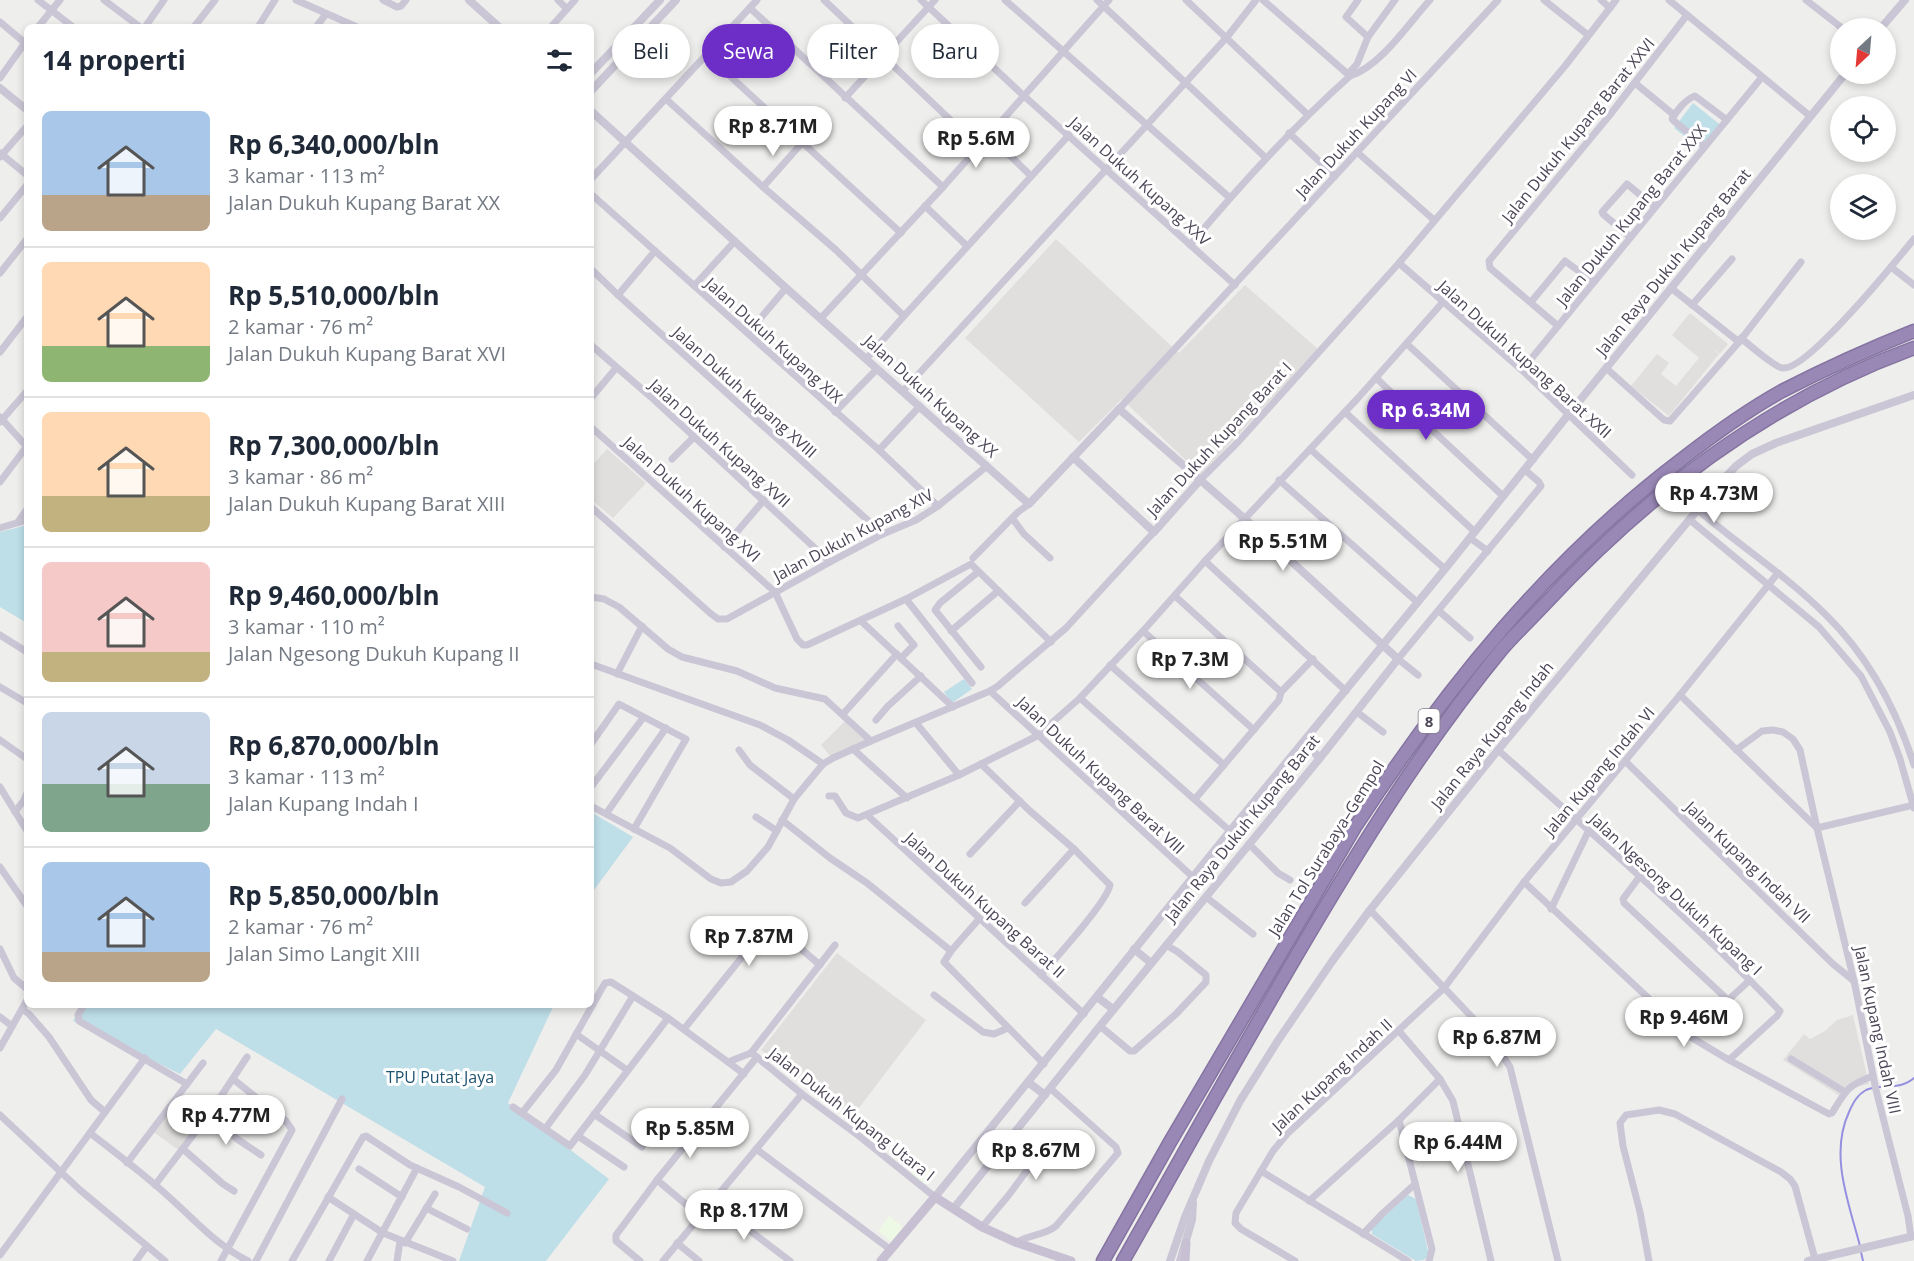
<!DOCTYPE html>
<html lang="id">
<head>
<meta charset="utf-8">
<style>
	body { margin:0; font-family:"Open Sans",sans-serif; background:#f6f6f7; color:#1f2937; height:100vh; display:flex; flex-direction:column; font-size:22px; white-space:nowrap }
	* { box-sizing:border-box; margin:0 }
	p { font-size:20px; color:#747a83 }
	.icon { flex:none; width:33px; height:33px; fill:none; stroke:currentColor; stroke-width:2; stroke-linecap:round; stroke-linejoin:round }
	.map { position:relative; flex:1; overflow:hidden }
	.panel { position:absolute; left:24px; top:24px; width:570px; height:984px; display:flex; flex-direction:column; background:#fff; border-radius:9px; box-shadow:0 3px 9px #0003 }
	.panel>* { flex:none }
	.guide { position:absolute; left:612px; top:24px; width:570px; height:54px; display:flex; gap:12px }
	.needle { width:39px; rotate:206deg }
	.controls { position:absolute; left:1830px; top:18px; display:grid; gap:12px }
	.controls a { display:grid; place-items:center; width:66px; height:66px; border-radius:50%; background:#fff; box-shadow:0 3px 9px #0003; font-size:30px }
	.price { position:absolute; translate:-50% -51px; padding:0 14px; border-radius:21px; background:#fff; color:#222; font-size:20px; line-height:39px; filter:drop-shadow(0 2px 3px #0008) }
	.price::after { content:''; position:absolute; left:50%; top:36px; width:18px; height:14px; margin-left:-9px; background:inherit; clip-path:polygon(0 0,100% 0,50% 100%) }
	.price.selected { background:#6d2dc7; color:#fff }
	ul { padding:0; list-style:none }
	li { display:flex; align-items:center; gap:18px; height:150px; padding:0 18px }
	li+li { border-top:2px solid #e0e1e3 }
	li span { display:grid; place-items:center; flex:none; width:168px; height:120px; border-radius:9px; color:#555 }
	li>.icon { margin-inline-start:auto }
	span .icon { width:72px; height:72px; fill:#fffc; stroke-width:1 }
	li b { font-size:26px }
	h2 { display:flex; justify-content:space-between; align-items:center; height:72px; padding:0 18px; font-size:26px }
	.chip { padding:0 21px; border-radius:27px; background:#fff; box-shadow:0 3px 9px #0003; font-size:21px; line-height:54px }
	.chip.selected { background:#6d2dc7; color:#fff }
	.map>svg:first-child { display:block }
	.commercial { fill:#eef9e5 }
	.education { fill:#e0dfdd }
	.green { fill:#bedee8 }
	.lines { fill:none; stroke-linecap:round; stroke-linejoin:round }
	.stream { stroke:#9590e0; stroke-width:2 }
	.motorway-casing { stroke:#8574a1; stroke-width:15 }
	.minor { stroke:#cbc6d5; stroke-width:7 }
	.tertiary { stroke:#cbc6d5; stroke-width:8 }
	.secondary { stroke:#c7c0d3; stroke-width:9 }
	.motorway { stroke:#9988b6; stroke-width:12 }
	.labels { text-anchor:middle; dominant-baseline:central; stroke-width:6; stroke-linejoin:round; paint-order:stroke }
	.shield { fill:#fff; stroke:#827e89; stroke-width:1.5 }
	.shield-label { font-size:15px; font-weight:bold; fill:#4c4657 }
	.street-label { font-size:16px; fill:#4c4657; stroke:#fff }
	.park-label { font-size:16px; fill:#20536f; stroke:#fff }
</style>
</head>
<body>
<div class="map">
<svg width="1914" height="1261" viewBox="0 0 1914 1261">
	<rect width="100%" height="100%" fill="#eeeeec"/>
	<!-- commercial -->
	<g class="commercial">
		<path d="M920,1163l14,10 -9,11 -14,-10z"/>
		<path d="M889,1216l14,11 -11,15 -14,-11z"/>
	</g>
	<!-- education -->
	<g class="education">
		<path d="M1056,239l123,114 66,-68 73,64 -117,126 -79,-76 -43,43 -114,-104z"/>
		<path d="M1690,313l38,31 -8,10 -11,-9 10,9 -50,62 -38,-30 26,-32 12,9 -8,11 15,12 23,-28 -27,-23z"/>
		<path d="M607,449l39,34 -33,35 -22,-19v-32z"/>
		<path d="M847,719l22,21 -36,19 -12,-14z"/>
		<path d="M837,953l89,67 -74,97 -91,-67z"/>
		<path d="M1853,1015l16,69 -16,4 -10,10 -60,-38 21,-26 6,5 15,-8 12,-11z"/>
		<path d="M179,1095l28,18 -27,38 -28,-20z"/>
	</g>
	<!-- green -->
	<g class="green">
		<path d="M1693,103l30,24 -19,24 -30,-23z"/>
		<path d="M27,525v98l-27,-16v-75z"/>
		<path d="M964,679l8,10 -20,14 -8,-11z"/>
		<path d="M591,812l42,25 -42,57z"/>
		<path d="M82,1005h472l-46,98 101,76 -63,82h-87l26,-74 -269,-158 -36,45 -107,-53z"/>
		<path d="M1408,1195l8,4 13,56 -5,5 -8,1 -44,-27v-7z"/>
	</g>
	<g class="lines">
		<!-- stream -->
		<g class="stream">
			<path d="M1860,1246c-11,-43 -31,-91 -11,-134 4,-9 8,-17 17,-22 14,-7 34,1 48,-12"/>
			<path d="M1861,1252l2,9"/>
		</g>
		<defs>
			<g id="motorway">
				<path d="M1103,1261l67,-119 185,-315c90,-138 194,-267 326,-367 32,-25 65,-49 101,-69 43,-22 87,-42 132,-60"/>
				<path d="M1123,1261c58,-102 115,-206 175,-308 62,-106 126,-209 204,-304 14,-16 29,-30 43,-45 103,-111 226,-204 369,-256"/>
			</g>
		</defs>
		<!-- motorway casing -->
		<use href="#motorway" class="motorway-casing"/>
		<!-- minor -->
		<g class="minor">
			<path d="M38,0l35,27"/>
			<path d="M104,0l36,27"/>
			<path d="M296,0l61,27"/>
			<path d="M383,0l14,7 4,-1 5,-6"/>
			<path d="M558,0l9,9"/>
			<path d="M824,0l155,147"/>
			<path d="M921,0l102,95 212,190"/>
			<path d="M1005,0l225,198"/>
			<path d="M1097,0l169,158"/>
			<path d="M1186,0l121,114"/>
			<path d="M1263,0l87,76"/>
			<path d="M1358,0l-12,17 22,20"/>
			<path d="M1544,0l44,35"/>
			<path d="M1601,0l9,8"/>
			<path d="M1669,0l141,116"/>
			<path d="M1806,0l36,28"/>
			<path d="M750,8l193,179"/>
			<path d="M0,22l25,21"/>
			<path d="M38,27l22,-27"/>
			<path d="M145,27l19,-27"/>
			<path d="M194,27l21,-27"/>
			<path d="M258,27l17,-27"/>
			<path d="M316,27l10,-13"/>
			<path d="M551,27l24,-27"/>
			<path d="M707,55l194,178"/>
			<path d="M1348,74l9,-10 11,-27 27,-37"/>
			<path d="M0,78l27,-38"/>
			<path d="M1635,83l39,32"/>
			<path d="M845,98l90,-98"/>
			<path d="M666,99l97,88 73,63 68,66"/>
			<path d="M1289,133l46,43"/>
			<path d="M989,135l42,41"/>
			<path d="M1705,146l-31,-25 -2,-2c5,-9 14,-20 23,-23l32,24"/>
			<path d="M1357,152l77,68"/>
			<path d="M0,153l27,22"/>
			<path d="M0,157l27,-31"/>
			<path d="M591,179l166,-179"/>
			<path d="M763,187l39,-44"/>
			<path d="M591,194l288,256 59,56"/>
			<path d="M925,206l42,40"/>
			<path d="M0,218l27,-33"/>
			<path d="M1630,237l-27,-23 -1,-2 25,-28 28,23"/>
			<path d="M1190,245c50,-60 102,-117 160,-169 31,-10 58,-52 80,-76"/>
			<path d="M1399,263l123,107 110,105"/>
			<path d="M1891,267l23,18"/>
			<path d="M591,269l27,26 265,239"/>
			<path d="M0,273l27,-34"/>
			<path d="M694,286l41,-45"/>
			<path d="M1671,288l68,54 62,-80"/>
			<path d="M618,295l37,-44"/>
			<path d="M1531,302l34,-41 29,21"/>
			<path d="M1692,305l40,-46"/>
			<path d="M821,318l122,-131 166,-187"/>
			<path d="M1558,326l-68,-58 -1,-7 120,-145 78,-101"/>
			<path d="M748,333l38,-45"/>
			<path d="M1741,338c7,6 35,30 42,30 24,3 113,-107 131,-129"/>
			<path d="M1407,344l126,116"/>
			<path d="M591,345l60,52 179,165"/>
			<path d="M0,352l27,-35"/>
			<path d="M866,359l38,-43 165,-181"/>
			<path d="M1606,368l58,52 6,1 69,-79"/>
			<path d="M1522,370l240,-293"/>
			<path d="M1376,378l127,118"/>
			<path d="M903,391l243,-265 81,-89 29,-37"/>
			<path d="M591,398l25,-30"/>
			<path d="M1119,409l379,-409"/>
			<path d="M835,412l42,-43"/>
			<path d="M1345,412l130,120"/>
			<path d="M0,417l27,30"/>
			<path d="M0,422l27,-31"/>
			<path d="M591,427l184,165 22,47 6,6h4l99,-46 65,-35 80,78"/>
			<path d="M1310,449l135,120"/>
			<path d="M879,450l41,-44"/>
			<path d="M672,459l22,-22"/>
			<path d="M1200,480l38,-38 161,-179 166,-197 51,-66"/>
			<path d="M1279,480l138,122"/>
			<path d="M0,482l27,-36"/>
			<path d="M591,507l119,106 8,6h9l103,-57 53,-28 33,-14 22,-14 49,-40"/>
			<path d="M1698,510c42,36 89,66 128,105 43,42 70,93 88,150"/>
			<path d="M1012,518l12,16 26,24"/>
			<path d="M1690,520l129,107 42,49 29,56 10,27 14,49"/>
			<path d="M18,522l9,-13"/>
			<path d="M0,528l27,-8"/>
			<path d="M1470,538l18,13"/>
			<path d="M724,547l40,-47"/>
			<path d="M973,558l45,-46 11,-8"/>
			<path d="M1205,561l141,130"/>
			<path d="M978,572l-38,31 -5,7 46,57"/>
			<path d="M1175,596l106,96 -2,8 -84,99"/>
			<path d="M591,597l13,2 15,8 49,42 14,8 55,14 38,17 50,11 46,42"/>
			<path d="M906,599l66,84"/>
			<path d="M1439,611l31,27"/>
			<path d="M861,621l92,86"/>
			<path d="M898,626l16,19 -13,13"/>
			<path d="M951,631l47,-40"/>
			<path d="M1143,631l111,99"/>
			<path d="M0,635l27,17"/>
			<path d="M591,664l169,61 28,15 35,24"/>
			<path d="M1110,665l114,100"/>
			<path d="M617,674l25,-48"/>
			<path d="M1418,675l-20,-16 143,-173 -2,-4 -14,-12"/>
			<path d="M0,687l27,16"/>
			<path d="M990,691l204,187"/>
			<path d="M1281,692l32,-33"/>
			<path d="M1680,695l136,132"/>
			<path d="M1080,698l150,133"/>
			<path d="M1357,712l26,20"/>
			<path d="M843,714l54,-60"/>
			<path d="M876,720l12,-14 33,-30"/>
			<path d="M916,723l43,52"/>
			<path d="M0,740l27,19"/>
			<path d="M591,744l28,-40 67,35 -52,90"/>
			<path d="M853,749l54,49"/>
			<path d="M739,750l11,15 44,34"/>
			<path d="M1498,750c96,85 193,169 282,261l-3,5 -48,44"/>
			<path d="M1736,750l26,-19 11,-1 10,2 10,7 7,11 17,78 37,153 22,109 32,126 3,21"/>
			<path d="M1625,761l208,203 21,17"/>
			<path d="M981,764l49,47 44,38 36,36c-3,17 -55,74 -69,90"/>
			<path d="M0,787l27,44"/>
			<path d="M591,787l52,-69"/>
			<path d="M829,796h6l11,17 12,5 101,-43 78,-39 43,-38 63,-67 62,-70 153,-163 85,-96"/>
			<path d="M591,806l79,42 41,31 10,4 10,-1 16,-11 21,-24 26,-48 29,-35 10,-6 38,-17 119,-50 8,-5 68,-58 88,-96"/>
			<path d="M15,812l9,-12 3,-7"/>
			<path d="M606,814l60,-86"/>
			<path d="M867,815l217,199"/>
			<path d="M756,817l21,14"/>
			<path d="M782,820l48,38 37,25 84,68"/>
			<path d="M1817,828l97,-23"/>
			<path d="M1249,844l29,29 12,7"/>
			<path d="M970,854l50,-53"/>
			<path d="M0,867l27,39"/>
			<path d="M1640,876l-17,23 1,4 104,97"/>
			<path d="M1524,882l165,154 40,24 100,54 3,-1c14,-23 16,-28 41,-37"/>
			<path d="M1206,897l47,37"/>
			<path d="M1025,903l49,-54"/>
			<path d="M1551,909l37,-77"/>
			<path d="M1370,910l119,125 21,32 48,194"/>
			<path d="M979,919l-28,32 -7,11 100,102"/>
			<path d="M0,949l14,29 13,11"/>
			<path d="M934,995l49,37 11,2 14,-6"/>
			<path d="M84,1005l-6,10 1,6 108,63"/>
			<path d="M22,1009l7,5 20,23 42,63 14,12"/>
			<path d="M0,1017l12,9"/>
			<path d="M1100,1026l30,25h4l42,-37 30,-32v-7l-28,-23 -12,-7"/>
			<path d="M684,1029l83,-103 6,-1 47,40"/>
			<path d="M1399,1031l41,48 13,22 38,160"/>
			<path d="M576,1034l51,36"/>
			<path d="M1689,1036l61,-56"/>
			<path d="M0,1048l27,-48"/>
			<path d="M753,1054l49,40 57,42 76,61"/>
			<path d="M1791,1059l54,33"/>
			<path d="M728,1062l16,12"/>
			<path d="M513,1107l57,39 98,-128"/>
			<path d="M210,1113l27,26 24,16"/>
			<path d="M522,1113l34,-43 49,-87 6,-1 57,36 60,44 23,-9 84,-108"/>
			<path d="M594,1114l48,33"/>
			<path d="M0,1115l80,75 85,71"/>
			<path d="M1399,1120l33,129 -3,12"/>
			<path d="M545,1129l40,-54 48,-79"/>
			<path d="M90,1133c27,21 54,41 79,64 26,23 47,48 79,64"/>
			<path d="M578,1136l46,31"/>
			<path d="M183,1149l40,35 11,7"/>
			<path d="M756,1149l135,101"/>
			<path d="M127,1163l76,-100"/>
			<path d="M359,1169l43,28"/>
			<path d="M1261,1171l147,90"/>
			<path d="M657,1180l43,36"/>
			<path d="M155,1185l55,-72 37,-56"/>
			<path d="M328,1197l55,36 70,28"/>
			<path d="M1309,1201l90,-81 41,-41"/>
			<path d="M712,1202l78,59"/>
			<path d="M426,1208l41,21"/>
			<path d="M982,1227l26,-31 26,-35v-5l-2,-3 -20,-19"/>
			<path d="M1363,1234l20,-21 32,-29"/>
			<path d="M405,1243l30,-49"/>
			<path d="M677,1243l22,18"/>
			<path d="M1016,1243c13,-9 28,-7 40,-17l62,-73 -2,-6 -65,-58"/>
			<path d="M0,1255l145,-197"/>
			<path d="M136,1261l11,-15"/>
			<path d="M221,1261l71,-131 -6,-9 -53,-42"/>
			<path d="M256,1261l86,-162"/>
			<path d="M292,1261l71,-124 3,-1 44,29 49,22 48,26"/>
			<path d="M329,1261l25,-47"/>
			<path d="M367,1261l50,-93"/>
			<path d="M397,1261l3,-20"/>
			<path d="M640,1261l-24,-20v-6l41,-55 100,-123"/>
			<path d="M663,1261l139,-167"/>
			<path d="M1295,1261l-54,-32 -6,-6 1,-10 37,-62 14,-17 157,-146 80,-106 156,-187 98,-122"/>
			<path d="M1649,1261l-9,-49 -17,-66 -3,-23 6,-8 33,-5 16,4 106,58 9,7 5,7 20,73"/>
		</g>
		<!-- tertiary -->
		<g class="tertiary">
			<path d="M469,0l30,27"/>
			<path d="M1881,28l24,-28"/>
			<path d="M591,73l69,-73"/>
			<path d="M0,88l27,22"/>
			<path d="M591,91l85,-91"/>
			<path d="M591,111l195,177 243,216 90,-95 126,110 153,140 -78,99 -220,268 -146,182"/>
			<path d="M1073,457l81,75 46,-52"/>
			<path d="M1304,743l16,15"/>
			<path d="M1134,949l17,14"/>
			<path d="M1097,997l16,12"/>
			<path d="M1028,1082l17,13"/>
			<path d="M935,1197l295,-366 215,-262 123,-154 277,-341"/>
			<path d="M1170,1261l15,-44 24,-56 31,-60 37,-59 56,-82 37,-50 128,-160 221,-266 17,-18 16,-12 24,-11 138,-48"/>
			<path d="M1180,1261l12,-41 1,-17"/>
			<path d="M1808,1261l106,-25"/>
		</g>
		<!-- secondary -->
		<g class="secondary">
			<path d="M881,1261l54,-64 47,30 33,15 56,19"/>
			<path d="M1185,1261l1,-18"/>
		</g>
		<!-- motorway -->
		<use href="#motorway" class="motorway"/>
	</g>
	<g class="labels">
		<!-- shield labels -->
		<rect class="shield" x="1418.5" y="709" width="21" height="24" rx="4.5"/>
		<g class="shield-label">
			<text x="1429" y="721">8</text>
		</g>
		<!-- street labels -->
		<g class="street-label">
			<text transform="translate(1578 130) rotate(-51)">Jalan Dukuh Kupang Barat XXVI</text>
			<text transform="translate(1356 133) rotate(-47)">Jalan Dukuh Kupang VI</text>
			<text transform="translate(1140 181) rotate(42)">Jalan Dukuh Kupang XXV</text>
			<text transform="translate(1631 215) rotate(-51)">Jalan Dukuh Kupang Barat XXX</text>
			<text transform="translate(1673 262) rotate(-51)">Jalan Raya Dukuh Kupang Barat</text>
			<text transform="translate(774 340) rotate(42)">Jalan Dukuh Kupang XIX</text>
			<text transform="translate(1525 359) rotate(42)">Jalan Dukuh Kupang Barat XXII</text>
			<text transform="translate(745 392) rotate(42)">Jalan Dukuh Kupang XVIII</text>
			<text transform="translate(931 396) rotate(42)">Jalan Dukuh Kupang XX</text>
			<text transform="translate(1219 439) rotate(-47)">Jalan Dukuh Kupang Barat I</text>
			<text transform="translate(720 443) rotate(42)">Jalan Dukuh Kupang XVII</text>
			<text transform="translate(692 499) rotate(42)">Jalan Dukuh Kupang XVI</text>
			<text transform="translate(853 535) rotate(-28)">Jalan Dukuh Kupang XIV</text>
			<text transform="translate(1492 735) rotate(-51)">Jalan Raya Kupang Indah</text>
			<text transform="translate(1599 771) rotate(-50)">Jalan Kupang Indah VI</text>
			<text transform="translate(1101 775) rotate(43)">Jalan Dukuh Kupang Barat VIII</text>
			<text transform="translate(1242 828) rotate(-51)">Jalan Raya Dukuh Kupang Barat</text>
			<text transform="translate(1326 848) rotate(-58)">Jalan Tol Surabaya–Gempol</text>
			<text transform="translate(1748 862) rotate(44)">Jalan Kupang Indah VII</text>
			<text transform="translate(1676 894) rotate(43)">Jalan Ngesong Dukuh Kupang I</text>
			<text transform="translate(985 905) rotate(42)">Jalan Dukuh Kupang Barat II</text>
			<text transform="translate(1878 1030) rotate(78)">Jalan Kupang Indah VIII</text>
			<text transform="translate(1332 1075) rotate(-43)">Jalan Kupang Indah II</text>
			<text transform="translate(852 1114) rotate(38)">Jalan Dukuh Kupang Utara I</text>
		</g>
		<!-- park labels -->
		<g class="park-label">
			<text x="440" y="1077">TPU Putat Jaya</text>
		</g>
	</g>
</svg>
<div class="controls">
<a><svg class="needle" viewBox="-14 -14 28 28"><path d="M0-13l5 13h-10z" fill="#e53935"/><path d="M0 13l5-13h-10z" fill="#747a83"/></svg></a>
<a><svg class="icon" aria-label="locate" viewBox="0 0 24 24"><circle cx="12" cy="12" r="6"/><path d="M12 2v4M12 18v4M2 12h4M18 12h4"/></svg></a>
<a><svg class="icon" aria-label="layers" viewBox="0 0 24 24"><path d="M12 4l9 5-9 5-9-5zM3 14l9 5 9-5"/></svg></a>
</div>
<b class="price" style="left:773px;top:157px">Rp 8.71M</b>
<b class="price" style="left:976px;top:169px">Rp 5.6M</b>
<b class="price selected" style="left:1426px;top:441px">Rp 6.34M</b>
<b class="price" style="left:1714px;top:524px">Rp 4.73M</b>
<b class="price" style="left:1283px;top:572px">Rp 5.51M</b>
<b class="price" style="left:1190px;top:690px">Rp 7.3M</b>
<b class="price" style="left:749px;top:967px">Rp 7.87M</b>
<b class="price" style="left:1684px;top:1048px">Rp 9.46M</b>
<b class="price" style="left:1497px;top:1068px">Rp 6.87M</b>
<b class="price" style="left:226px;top:1146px">Rp 4.77M</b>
<b class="price" style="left:690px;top:1159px">Rp 5.85M</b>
<b class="price" style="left:1458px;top:1173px">Rp 6.44M</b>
<b class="price" style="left:1036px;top:1181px">Rp 8.67M</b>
<b class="price" style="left:744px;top:1241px">Rp 8.17M</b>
<div class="guide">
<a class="chip">Beli</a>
<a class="chip selected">Sewa</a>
<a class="chip">Filter</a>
<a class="chip">Baru</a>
</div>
<section class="panel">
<h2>14 properti<svg class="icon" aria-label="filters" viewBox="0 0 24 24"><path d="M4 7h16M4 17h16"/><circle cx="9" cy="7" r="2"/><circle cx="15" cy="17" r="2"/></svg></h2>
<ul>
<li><span style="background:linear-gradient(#a9c7e8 70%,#b9a48a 0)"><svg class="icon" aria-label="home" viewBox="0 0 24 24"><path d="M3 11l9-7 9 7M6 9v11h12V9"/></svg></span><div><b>Rp 6,340,000/bln</b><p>3 kamar · 113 m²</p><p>Jalan Dukuh Kupang Barat XX</p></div></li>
<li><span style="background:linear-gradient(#ffd9b3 70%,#8fb573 0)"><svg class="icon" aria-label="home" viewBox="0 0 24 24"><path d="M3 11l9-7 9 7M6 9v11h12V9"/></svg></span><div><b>Rp 5,510,000/bln</b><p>2 kamar · 76 m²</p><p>Jalan Dukuh Kupang Barat XVI</p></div></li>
<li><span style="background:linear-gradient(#ffd9b3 70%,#c2b280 0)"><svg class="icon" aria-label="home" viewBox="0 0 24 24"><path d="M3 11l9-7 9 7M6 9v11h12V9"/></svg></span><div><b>Rp 7,300,000/bln</b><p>3 kamar · 86 m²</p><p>Jalan Dukuh Kupang Barat XIII</p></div></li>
<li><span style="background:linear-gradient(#f6c9c9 75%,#c2b280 0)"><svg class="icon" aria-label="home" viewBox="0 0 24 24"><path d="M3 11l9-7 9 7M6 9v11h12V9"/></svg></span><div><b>Rp 9,460,000/bln</b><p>3 kamar · 110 m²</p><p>Jalan Ngesong Dukuh Kupang II</p></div></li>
<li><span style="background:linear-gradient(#c9d6e8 60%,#7fa58c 0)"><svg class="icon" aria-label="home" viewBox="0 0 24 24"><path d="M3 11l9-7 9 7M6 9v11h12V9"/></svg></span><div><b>Rp 6,870,000/bln</b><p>3 kamar · 113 m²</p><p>Jalan Kupang Indah I</p></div></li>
<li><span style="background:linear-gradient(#a9c7e8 75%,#b9a48a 0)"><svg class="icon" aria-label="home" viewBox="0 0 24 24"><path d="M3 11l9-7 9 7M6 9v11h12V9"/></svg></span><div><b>Rp 5,850,000/bln</b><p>2 kamar · 76 m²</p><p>Jalan Simo Langit XIII</p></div></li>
</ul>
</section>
</div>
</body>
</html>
